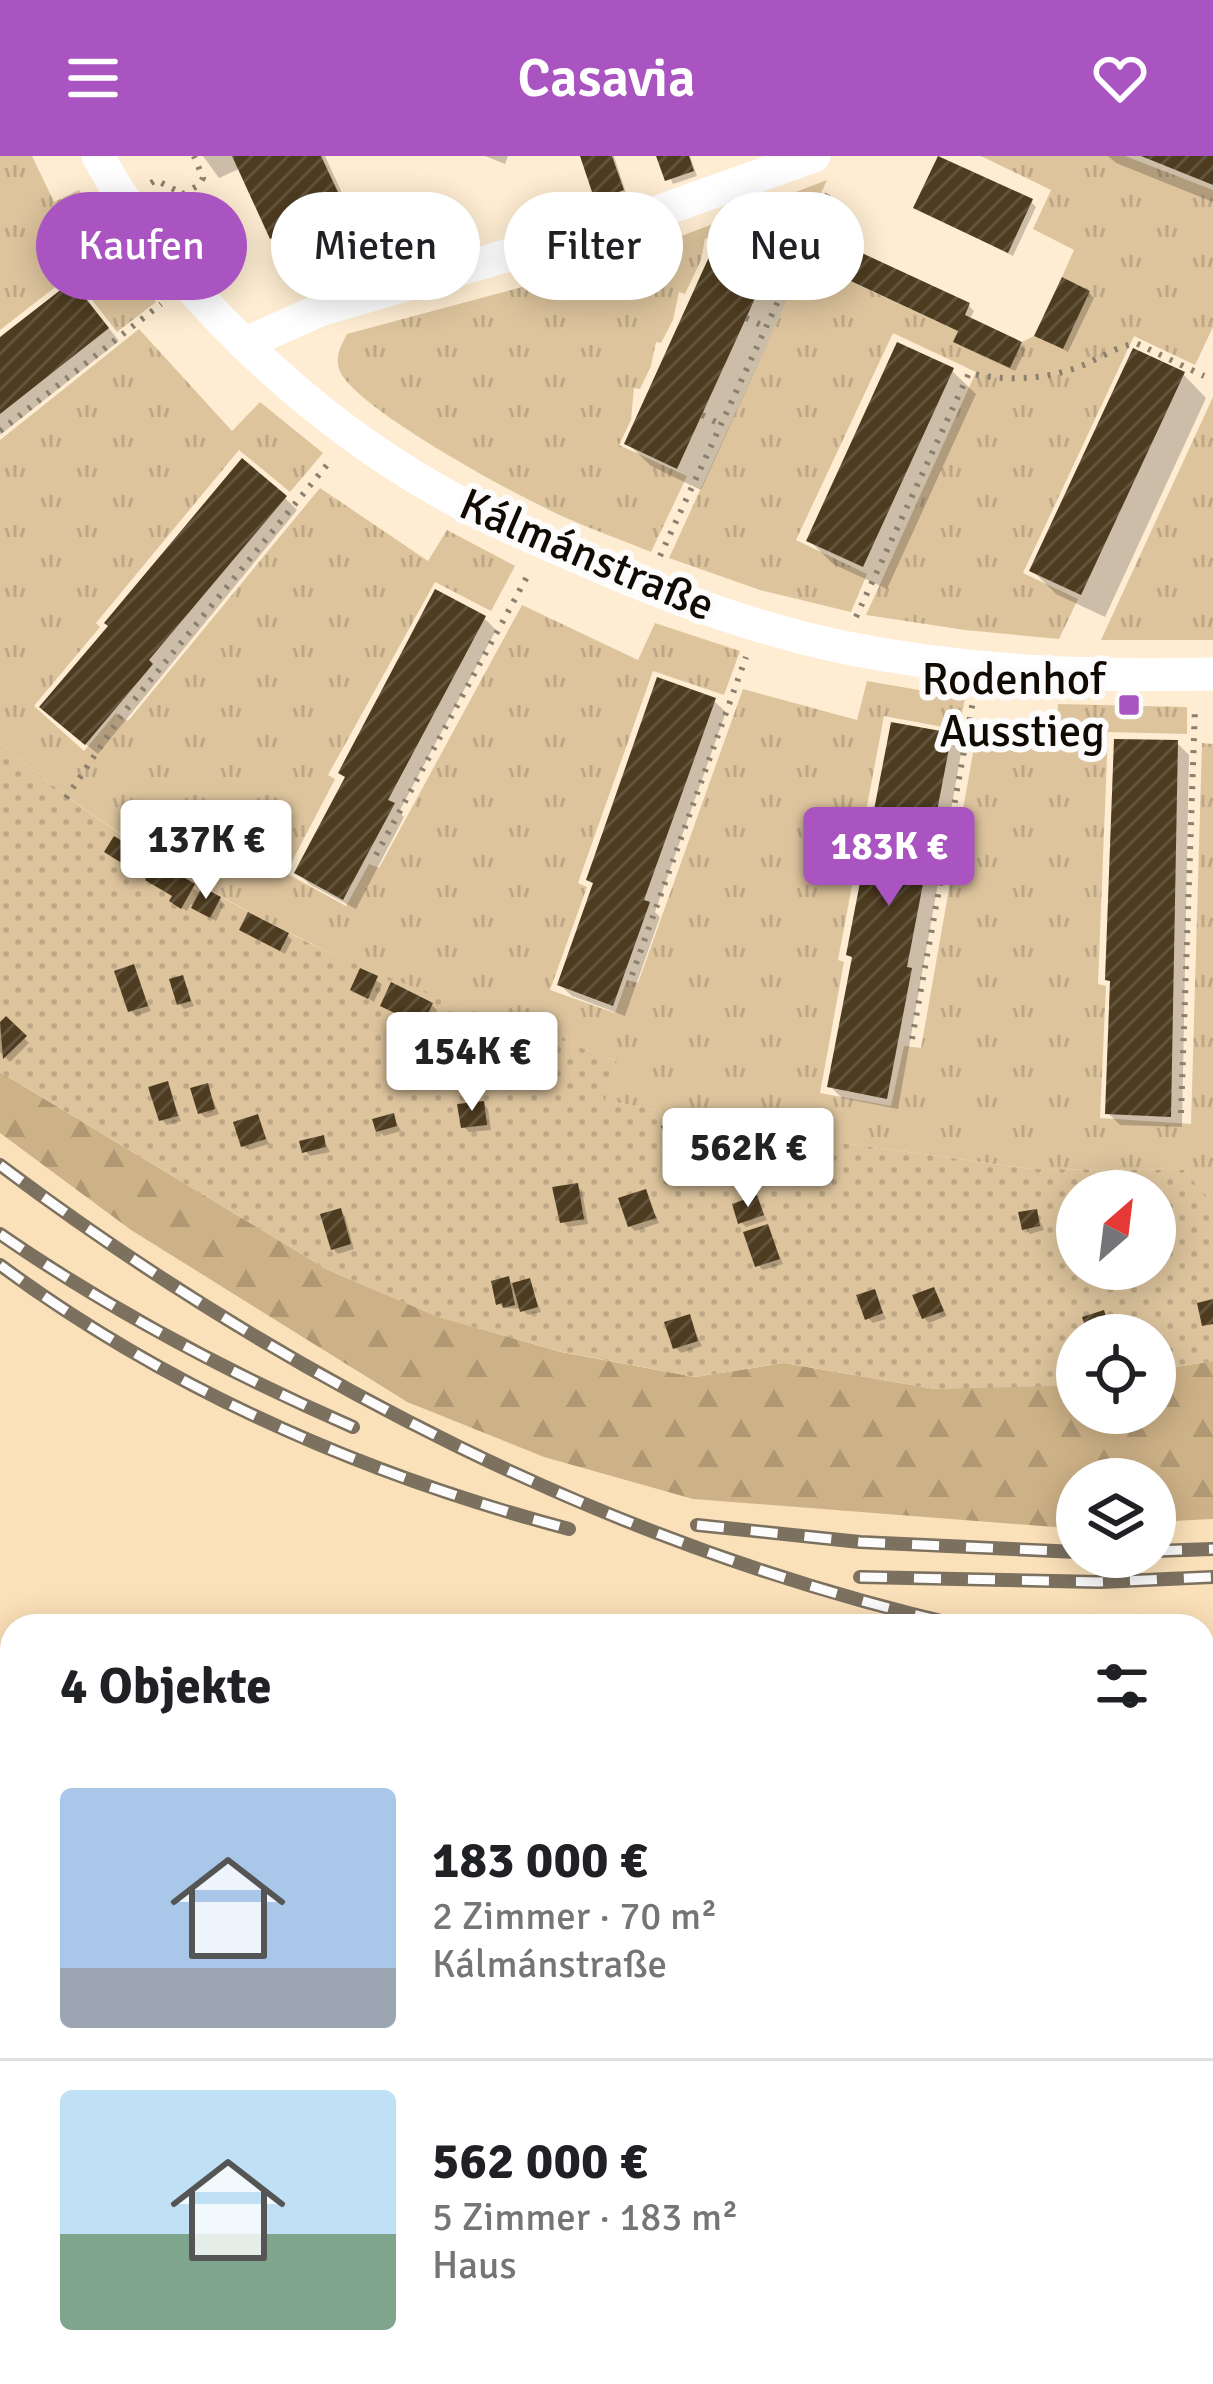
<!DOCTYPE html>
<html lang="de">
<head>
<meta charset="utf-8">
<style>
	body { margin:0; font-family:Signika,sans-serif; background:#f2f2f2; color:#202124; height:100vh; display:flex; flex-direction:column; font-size:45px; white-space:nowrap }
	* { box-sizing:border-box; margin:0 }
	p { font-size:39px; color:#757577 }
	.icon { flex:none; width:66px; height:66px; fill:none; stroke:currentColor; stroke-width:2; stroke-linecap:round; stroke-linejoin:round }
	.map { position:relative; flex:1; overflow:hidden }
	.panel { position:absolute; left:0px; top:1458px; width:1215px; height:771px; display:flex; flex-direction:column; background:#fff; border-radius:36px 36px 0 0; box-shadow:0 6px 30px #0003 }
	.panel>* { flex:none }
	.hud { position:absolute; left:36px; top:36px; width:1143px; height:108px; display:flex; gap:24px }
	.needle { width:78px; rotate:28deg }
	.tools { position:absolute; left:1056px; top:1014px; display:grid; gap:24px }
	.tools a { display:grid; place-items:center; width:120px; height:120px; border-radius:50%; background:#fff; box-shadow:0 6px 30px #0003; font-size:60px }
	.price { position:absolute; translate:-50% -102px; padding:0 27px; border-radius:12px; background:#fff; color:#222; font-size:39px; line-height:78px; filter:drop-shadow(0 3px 6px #0008) }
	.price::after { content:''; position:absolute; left:50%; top:72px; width:36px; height:27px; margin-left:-18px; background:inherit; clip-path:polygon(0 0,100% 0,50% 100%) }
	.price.on { background:#aa54c2; color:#fff }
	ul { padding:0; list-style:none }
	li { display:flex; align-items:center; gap:36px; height:300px; padding:0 60px }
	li+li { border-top:3px solid #e0e0e0 }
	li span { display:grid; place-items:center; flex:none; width:336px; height:240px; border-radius:12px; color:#555 }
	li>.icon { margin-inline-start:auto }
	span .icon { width:144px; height:144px; fill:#fffc; stroke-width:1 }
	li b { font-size:51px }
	h2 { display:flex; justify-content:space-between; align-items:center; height:144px; padding:0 60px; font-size:51px }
	.chip { padding:0 42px; border-radius:54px; background:#fff; box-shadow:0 6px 30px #0003; font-size:42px; line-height:108px }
	.chip.on { background:#aa54c2; color:#fff }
	header { display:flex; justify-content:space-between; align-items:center; height:156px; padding:0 60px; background:#aa54c2; color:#fff; font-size:54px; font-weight:600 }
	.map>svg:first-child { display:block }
	.built { fill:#fbe1b9 }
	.grass { fill:url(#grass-tufts) }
	.forest { fill:url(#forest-firs) }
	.park { fill:url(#park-dots); fill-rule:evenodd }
	.shadow { fill:#0003 }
	.building { fill:url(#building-hatch) }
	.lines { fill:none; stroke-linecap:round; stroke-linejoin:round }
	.path { stroke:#8b7f6d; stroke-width:6; stroke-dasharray:3 9; stroke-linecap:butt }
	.lane { stroke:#fff; stroke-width:16 }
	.street { stroke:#fff; stroke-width:33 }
	.rail-casing { stroke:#7c705f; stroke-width:14 }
	.rail { stroke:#fcfcfc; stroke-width:9; stroke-dasharray:27; stroke-linecap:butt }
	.poi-dot { fill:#aa54c2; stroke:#fcfcfc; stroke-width:4.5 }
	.labels { text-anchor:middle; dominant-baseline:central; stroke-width:12; stroke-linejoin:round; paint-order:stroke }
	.street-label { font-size:45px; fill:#110a02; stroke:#fcfcfc }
	.poi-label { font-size:45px; fill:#110a02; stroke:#fcfcfc; text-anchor:end }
</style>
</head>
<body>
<header><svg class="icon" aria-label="menu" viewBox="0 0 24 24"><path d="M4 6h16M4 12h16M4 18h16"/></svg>Casavia<svg class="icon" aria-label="heart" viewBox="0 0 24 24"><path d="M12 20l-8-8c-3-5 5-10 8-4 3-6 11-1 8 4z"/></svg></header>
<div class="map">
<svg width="1213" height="2228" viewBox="0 0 1213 2228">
	<defs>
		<pattern id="grass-tufts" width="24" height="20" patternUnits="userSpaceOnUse" patternTransform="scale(3)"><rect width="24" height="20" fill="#ddc49d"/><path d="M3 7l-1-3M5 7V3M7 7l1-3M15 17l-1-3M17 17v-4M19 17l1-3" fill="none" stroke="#bda786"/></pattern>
		<pattern id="forest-firs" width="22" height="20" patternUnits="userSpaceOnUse" patternTransform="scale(3)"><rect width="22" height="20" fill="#ceb287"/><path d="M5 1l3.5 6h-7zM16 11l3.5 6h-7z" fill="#b09873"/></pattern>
		<pattern id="park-dots" width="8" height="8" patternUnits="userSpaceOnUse" patternTransform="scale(3)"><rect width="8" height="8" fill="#ddc49d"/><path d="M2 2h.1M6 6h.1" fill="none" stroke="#bda786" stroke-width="1.8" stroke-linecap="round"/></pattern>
		<pattern id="building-hatch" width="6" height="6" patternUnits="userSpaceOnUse" patternTransform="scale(3)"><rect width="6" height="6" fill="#4e3c20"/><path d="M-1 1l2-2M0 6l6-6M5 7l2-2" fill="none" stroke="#63543d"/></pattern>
	</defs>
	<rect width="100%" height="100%" fill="#feedd2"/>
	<!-- built -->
	<path class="built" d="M0,977l131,97 275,172 139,55 148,42 384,27v31h78v-35l58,-3v802h-10v-695h-1191v483l-12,-1z"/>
	<!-- grass -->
	<g class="grass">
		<path d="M0,0h32l22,46 25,-12 77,112 -39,30 -45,-58 -72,56z"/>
		<path d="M981,0h144l88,34v137l-18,38 -61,-29 -111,237 55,26 -19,40 -94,-9 -99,-15 110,-243 -83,-39 -97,207 71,34 -16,38 -91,-22 -91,-32 149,-325 7,3 -12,28 145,67 -5,11 57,26 12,-26 12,-6 29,13 27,-58 -28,-14 12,-27 -41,-21 18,-39z"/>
		<path d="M827,24l-43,95 -79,-37 -4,22 -16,34 -6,-2 -6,28 -12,23 -5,-1 -5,24 -11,23 -6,-1 -3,32 -12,25 68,31 -36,76c-29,-12 -58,-22 -87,-35 -41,-18 -213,-110 -225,-148 -4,-13 2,-24 8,-35l190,-51 134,-43z"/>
		<path d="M139,173l93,102 28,-29 63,51 -33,39 -51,-42 -143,173 4,4 -66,79 50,45 32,-38 12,8 192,-233 108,73 19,-31 68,36 -24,45 -56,-29 -107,193 7,4 -49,94 60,33 23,-42 10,4 143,-263 116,55 17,-37 85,28 -16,44 -71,-24 -75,212 9,4 -37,103 65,23 12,-33 11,3 105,-294 114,31 10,-39 98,17 -6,32 -75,-14 -46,244 6,2 -24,131 71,13 13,-60 17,2 55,-312 79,8 3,-40 129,3v27l-79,-2 -10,252 8,2 -6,132 91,6 11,-381 11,1v460l-29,-34 -153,-1 -238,-33 -189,-36 13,-39c-93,-35 -195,-66 -284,-107 -119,-55 -233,-127 -333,-211v-303z"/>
		<path d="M1213,241v243h-112z"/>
	</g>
	<!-- forest -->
	<g class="forest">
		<path d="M0,916l328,198 111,47 122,35 134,25 89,-14 151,26 142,-6v30h78v-43l58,-9v158l-58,3v-43h-78v47l-22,1 -362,-28 -149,-42 -137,-55 -276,-172 -131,-97z"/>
		<path d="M0,2131l12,2v84h428l-11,11h-429z"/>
	</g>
	<!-- park -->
	<path class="park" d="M0,587c100,84 214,157 333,211 92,41 190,71 284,107l-12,39 188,36 238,33 153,1 29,34v157l-58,9v-35h-78v48l-17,3 -125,3 -151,-26 -89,14 -133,-25 -124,-35 -110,-47 -328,-198zM1077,1035h78v78h-78z"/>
	<!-- shadow -->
	<g class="shadow">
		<path d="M203,0h122l28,61 -69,32 -11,-12 -32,-69 -22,10z"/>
		<path d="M485,0h23l-3,8z"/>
		<path d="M583,0h31l13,40 -24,8z"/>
		<path d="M660,0h30l7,20 -24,8z"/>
		<path d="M1108,0h105v46l-97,-39z"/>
		<path d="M1031,46l5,5 -23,49 -96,-48z"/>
		<path d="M344,96l12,21 -9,4 -6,-5z"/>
		<path d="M816,107l153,43 5,5 -5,10 57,28 -11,22 -54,-25 -5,-5 4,-9z"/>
		<path d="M766,117l23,23 -88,194 -50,-24 -24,-23z"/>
		<path d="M1089,137l5,5 -26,54 -30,-16z"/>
		<path d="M83,140l36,45 -119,94v-94z"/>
		<path d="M952,215l24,23 -89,195 -54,-25 -23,-23z"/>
		<path d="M1183,218l23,24 -101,219 -49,-23 -23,-23z"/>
		<path d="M285,342l12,12 -199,244 -43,-35z"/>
		<path d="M484,462l12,12 -97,182 5,5 -48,92 -47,-25 -11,-11z"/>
		<path d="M714,545l12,11 -71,200 5,5 -35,99 -53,-20 -12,-11z"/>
		<path d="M950,580l12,12 -64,361 -56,-11 -12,-12z"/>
		<path d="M1177,587l12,12 -7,372 -62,-2 -12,-12z"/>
		<path d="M141,700l5,5 -7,12 -26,-16z"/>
		<path d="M158,709l43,29 18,5 5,5 -8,17 -25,-17 -4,7 -9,-5z"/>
		<path d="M248,778l39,1 5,5 -7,14z"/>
		<path d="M133,811l18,44 -15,5 -5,-5z"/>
		<path d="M361,816l21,12 -8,18 -21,-13z"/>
		<path d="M182,822l12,28 -10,3 -5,-6z"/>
		<path d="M432,849l5,5 -9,19 -39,-19z"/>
		<path d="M6,864l23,23 -19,19 -10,-10v-26z"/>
		<path d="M546,889l5,6 -8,24 -16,-5 -5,-6z"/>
		<path d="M167,928l14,37 -14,4 -5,-5z"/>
		<path d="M207,930l12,28 -13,4 -6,-5z"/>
		<path d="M483,948l5,5 3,21 -22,2 -5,-5z"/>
		<path d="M393,960l8,15 -17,5 -5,-5z"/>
		<path d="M257,961l12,27 -20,6 -5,-5z"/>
		<path d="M680,966l14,28 -15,6 -5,-5z"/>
		<path d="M323,982l7,14 -20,4 -5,-5z"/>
		<path d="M577,1030l5,5 6,33 -20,3 -6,-6z"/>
		<path d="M645,1036l14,31 -24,8 -5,-5z"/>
		<path d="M756,1043l11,21 -21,7 -5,-5z"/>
		<path d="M1077,1051v24l-9,-22z"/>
		<path d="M340,1055l5,5 9,33 -16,5 -5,-5z"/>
		<path d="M1036,1056l8,18 -14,4 -5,-6z"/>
		<path d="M767,1071l16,37 -20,6 -5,-5z"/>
		<path d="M508,1124l6,5 15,-4 12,31 -13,3 -7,-6 -17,-1 -5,-5z"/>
		<path d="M934,1134l13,26 -18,7 -5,-5z"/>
		<path d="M874,1136l12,27 -13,4 -5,-5z"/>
		<path d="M689,1162l13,28 -21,7 -5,-5z"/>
		<rect x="0" y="1645" width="12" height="37"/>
		<path d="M0,2019l12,1v54l-12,-1z"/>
	</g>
	<!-- building -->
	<g class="building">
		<path d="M232,0h89l23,49 -74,34z"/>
		<path d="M580,0h32l12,34 -29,11z"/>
		<path d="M656,0h33l5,15 -29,10z"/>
		<path d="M938,0l95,43 -25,54 -95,-45z"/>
		<path d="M1141,0h72v29z"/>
		<path d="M825,80l145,67 -5,12 57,27 -12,26 -57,-26 5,-11 -146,-68z"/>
		<path d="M714,90l54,24 -91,199 -53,-25z"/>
		<path d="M345,93l8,18 -14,6 -8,-18z"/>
		<path d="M1062,121l28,14 -27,58 -29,-13z"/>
		<path d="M72,125l37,47 -109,86v-77z"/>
		<path d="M897,186l57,26 -91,199 -57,-26z"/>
		<path d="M1133,192l52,24 -104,223 -52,-24z"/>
		<path d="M242,302l45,38 -138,164 4,4 -68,81 -46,-38 69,-81 -4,-3z"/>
		<path d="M435,433l51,27 -98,184 7,3 -52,97 -49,-27 51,-96 -7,-4z"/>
		<path d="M657,521l59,21 -72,202 6,2 -37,104 -56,-21 36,-102 -7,-3z"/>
		<path d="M891,566l61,11 -45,234 5,1 -25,131 -60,-12 25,-130 -6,-2z"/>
		<path d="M1114,583l64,1 -7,377 -66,-3 5,-133 -5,-1z"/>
		<path d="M114,680l29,18 -10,16 -29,-18z"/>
		<path d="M157,705l38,23 -14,25 -12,-8 3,-5 -27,-16z"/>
		<path d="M202,731l19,10 -11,21 -19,-10z"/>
		<path d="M248,756l41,21 -9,18 -41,-21z"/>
		<path d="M134,808l14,42 -20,6 -14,-41z"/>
		<path d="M360,812l18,8 -10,23 -18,-9z"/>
		<path d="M183,819l8,26 -14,4 -8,-26z"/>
		<path d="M391,826l42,21 -11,23 -42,-20z"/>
		<path d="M6,860l21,20 -24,23 -3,-37z"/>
		<path d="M529,880l19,7 -10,28 -19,-6z"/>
		<path d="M168,925l10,35 -19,5 -11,-34z"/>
		<path d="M208,927l7,26 -17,5 -8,-26z"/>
		<path d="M484,945l3,24 -26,3 -4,-24z"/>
		<path d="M394,957l3,13 -21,6 -4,-13z"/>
		<path d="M258,958l8,25 -25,8 -8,-25z"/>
		<path d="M681,963l10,26 -20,7 -10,-26z"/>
		<path d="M324,979l2,12 -24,6 -3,-12z"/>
		<path d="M578,1027l6,36 -24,4 -8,-36z"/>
		<path d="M646,1033l10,29 -28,9 -10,-29z"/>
		<path d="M757,1039l7,20 -26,9 -6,-20z"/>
		<path d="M341,1052l10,36 -20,6 -11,-36z"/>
		<path d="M1037,1053l3,17 -18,4 -4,-18z"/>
		<path d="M768,1068l12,35 -25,8 -12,-35z"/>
		<path d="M509,1120l6,29 -12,3 -1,-5 -6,2 -5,-24z"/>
		<path d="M530,1122l8,29 -18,5 -8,-29z"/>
		<path d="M934,1131l10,24 -22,8 -10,-24z"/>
		<path d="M875,1133l8,24 -18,7 -9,-25z"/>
		<path d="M1213,1143v25l-11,2 -5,-23z"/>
		<path d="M1104,1154l7,23 -23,2 -6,-18z"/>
		<path d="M690,1158l8,27 -25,8 -9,-27z"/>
		<path d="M0,1642h12v31l-12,-1z"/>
		<path d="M0,2016l12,1v48l-12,-2z"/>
	</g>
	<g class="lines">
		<!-- path -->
		<g class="path">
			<path d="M151,27l5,-3 27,14 16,-9 4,-7 -9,-22"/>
			<path d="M746,162l20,9"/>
			<path d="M702,259l18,9"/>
			<path d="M0,275l161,-127"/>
			<path d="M660,400l171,-369"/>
			<path d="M856,461l113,-244c34,8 71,7 104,-4 22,-7 41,-22 63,-26l68,33"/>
			<path d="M66,642l55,-82 210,-256"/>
			<path d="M376,699l153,-282"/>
			<path d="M632,819l114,-318"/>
			<path d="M912,883l61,-338"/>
			<path d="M1181,957l14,-405"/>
			<path d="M1021,2228l10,-11"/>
		</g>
		<!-- lane -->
		<path class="lane" d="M1203,2144l10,1"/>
		<!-- street -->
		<g class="street">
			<path d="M98,0c71,132 209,260 339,334 47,27 98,49 148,70 83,37 168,68 257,87 123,25 247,30 371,27"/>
			<path d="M244,188l76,-34 340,-99 154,-55"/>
		</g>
		<defs>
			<g id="rail">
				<path d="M0,1009c286,214 613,382 962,461"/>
				<path d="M0,1078c112,77 229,139 353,193"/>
				<path d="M0,1109c171,126 365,210 569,264"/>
				<path d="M697,1369l163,17 217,10"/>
				<path d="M1155,1395l58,-2"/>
				<path d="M860,1421l240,5 113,-5"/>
				<path d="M1203,1497l10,1"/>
				<path d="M0,1550l12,2"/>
				<path d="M0,1606l12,1"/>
				<path d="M0,1723l12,1"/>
				<path d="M1203,1756l10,2"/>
				<path d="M1203,1784l10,2"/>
				<path d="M1203,1813l10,2"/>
				<path d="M1203,1862l10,2"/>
				<path d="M0,1927l12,2"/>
				<path d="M1203,2112l10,2"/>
			</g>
		</defs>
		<!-- rail casing -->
		<use href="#rail" class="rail-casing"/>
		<!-- rail -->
		<use href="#rail" class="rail"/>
	</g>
	<!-- markers -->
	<rect class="poi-dot" x="1117" y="537" width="24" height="24" rx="6"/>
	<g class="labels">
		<!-- street labels -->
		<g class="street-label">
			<text transform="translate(587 399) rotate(23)">Kálmánstraße</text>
		</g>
		<!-- poi labels -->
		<g class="poi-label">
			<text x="1105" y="523">Rodenhof<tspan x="1105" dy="52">Ausstieg</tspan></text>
		</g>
	</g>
</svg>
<div class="tools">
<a><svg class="needle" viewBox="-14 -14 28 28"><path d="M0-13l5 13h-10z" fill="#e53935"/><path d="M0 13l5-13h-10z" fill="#757577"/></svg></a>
<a><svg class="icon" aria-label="locate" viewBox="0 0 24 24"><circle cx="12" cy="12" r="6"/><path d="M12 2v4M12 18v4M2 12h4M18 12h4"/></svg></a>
<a><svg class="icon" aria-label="layers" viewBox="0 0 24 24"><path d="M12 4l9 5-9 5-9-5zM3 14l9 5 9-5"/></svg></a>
</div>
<b class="price" style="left:206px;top:746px">137K €</b>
<b class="price on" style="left:889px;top:753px">183K €</b>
<b class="price" style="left:472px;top:958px">154K €</b>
<b class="price" style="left:748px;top:1054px">562K €</b>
<div class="hud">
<a class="chip on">Kaufen</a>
<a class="chip">Mieten</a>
<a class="chip">Filter</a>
<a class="chip">Neu</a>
</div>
<section class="panel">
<h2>4 Objekte<svg class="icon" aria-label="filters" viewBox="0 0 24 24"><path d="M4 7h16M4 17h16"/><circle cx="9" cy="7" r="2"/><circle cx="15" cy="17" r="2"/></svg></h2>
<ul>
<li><span style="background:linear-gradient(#a9c7e8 75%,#9aa5b1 0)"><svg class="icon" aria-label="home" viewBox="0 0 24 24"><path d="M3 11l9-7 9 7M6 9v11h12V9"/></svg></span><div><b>183 000 €</b><p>2 Zimmer · 70 m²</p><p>Kálmánstraße</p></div></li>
<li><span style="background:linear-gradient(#bfe0f5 60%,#7fa58c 0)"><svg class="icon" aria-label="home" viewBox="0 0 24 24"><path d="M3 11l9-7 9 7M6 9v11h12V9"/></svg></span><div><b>562 000 €</b><p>5 Zimmer · 183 m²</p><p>Haus</p></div></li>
</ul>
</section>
</div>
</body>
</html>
